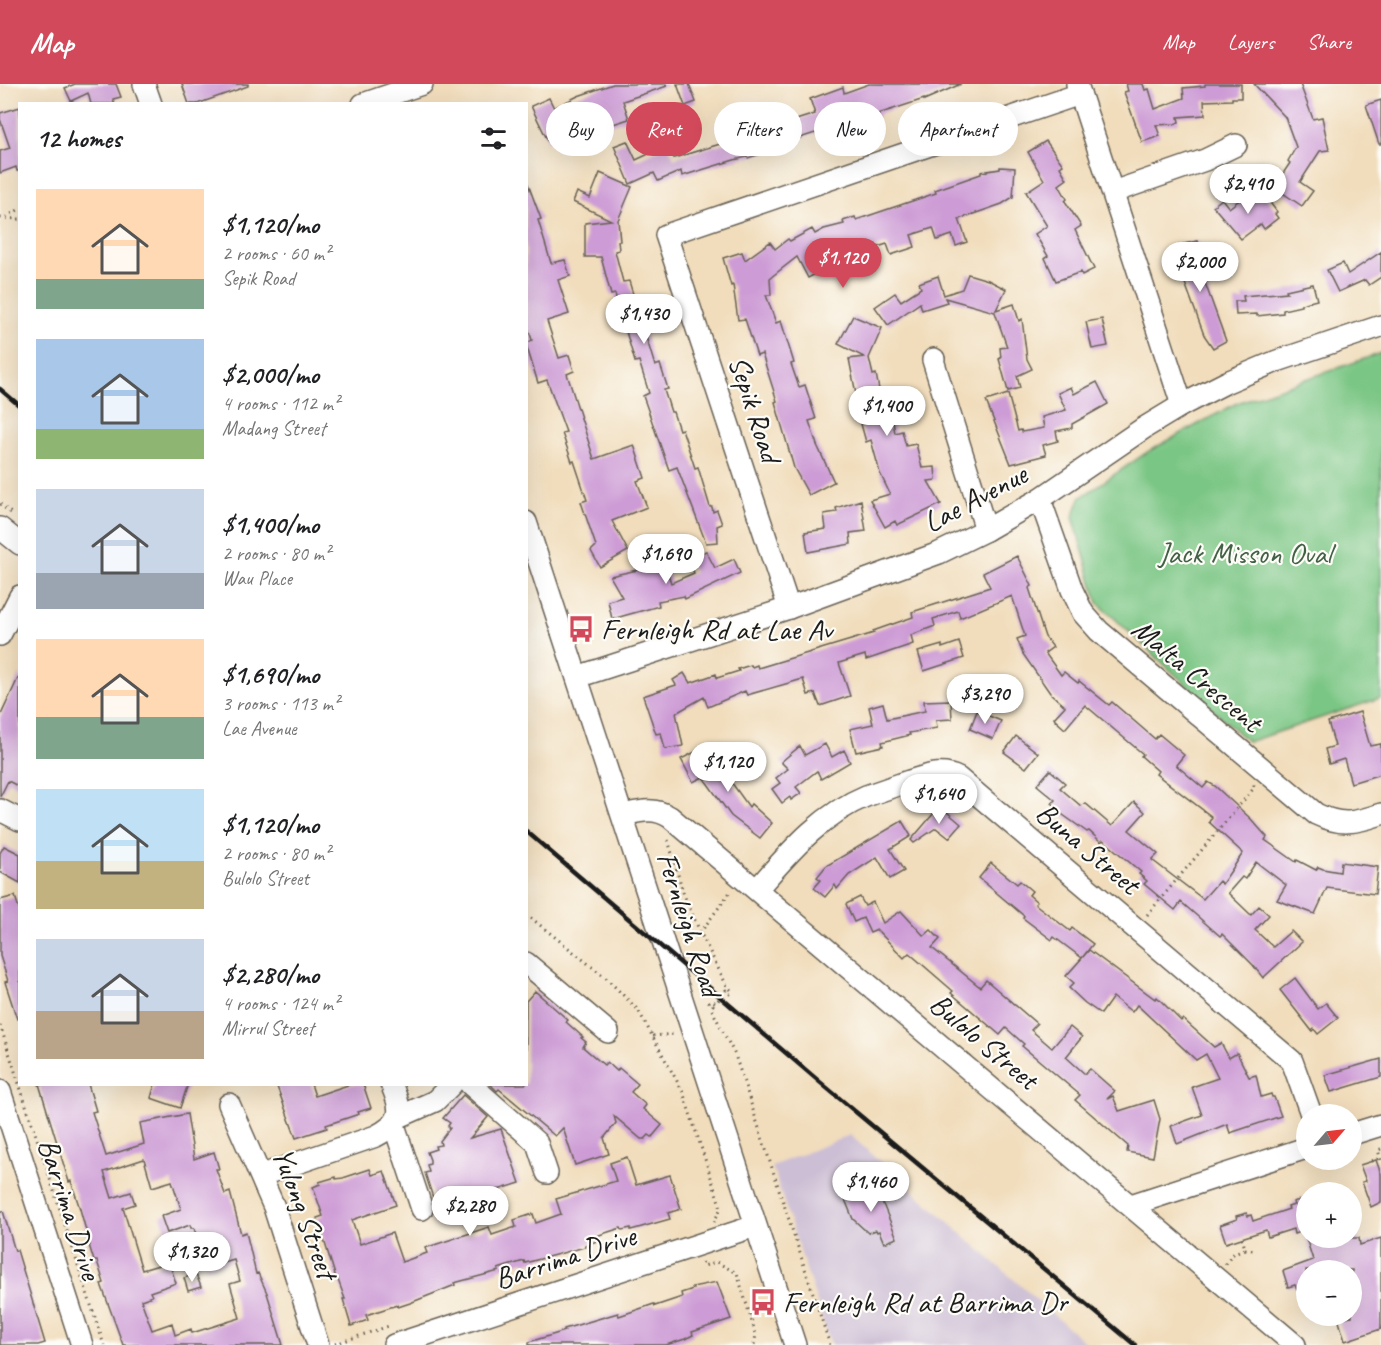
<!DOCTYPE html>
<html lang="en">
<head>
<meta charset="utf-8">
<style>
	body { margin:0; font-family:Caveat,sans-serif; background:#f2f2f2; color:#202124; height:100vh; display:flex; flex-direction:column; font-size:22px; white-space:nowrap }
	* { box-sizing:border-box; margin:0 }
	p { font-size:20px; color:#757577 }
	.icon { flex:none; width:33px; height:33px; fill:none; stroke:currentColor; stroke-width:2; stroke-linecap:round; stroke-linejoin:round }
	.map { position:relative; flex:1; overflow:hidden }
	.side { position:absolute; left:18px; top:18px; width:510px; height:984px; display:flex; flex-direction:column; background:#fff; border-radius:0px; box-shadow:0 6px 24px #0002 }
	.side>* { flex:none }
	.guide { position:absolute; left:546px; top:18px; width:570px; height:54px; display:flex; gap:12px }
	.needle { width:39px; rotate:62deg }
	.tools { position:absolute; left:1296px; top:1020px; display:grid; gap:12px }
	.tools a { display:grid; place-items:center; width:66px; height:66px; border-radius:50%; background:#fff; box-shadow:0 6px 24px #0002; font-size:30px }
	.price { position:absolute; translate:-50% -51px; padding:0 14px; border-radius:21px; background:#fff; color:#222; font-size:20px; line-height:39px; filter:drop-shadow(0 2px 3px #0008) }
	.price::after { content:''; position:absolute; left:50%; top:36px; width:18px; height:14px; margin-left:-9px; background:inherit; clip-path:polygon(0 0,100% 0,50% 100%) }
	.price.on { background:#d1495b; color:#fff }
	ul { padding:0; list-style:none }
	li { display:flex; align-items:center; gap:18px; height:150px; padding:0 18px }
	li span { display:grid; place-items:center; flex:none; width:168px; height:120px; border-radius:0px; color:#555 }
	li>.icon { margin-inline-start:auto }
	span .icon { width:72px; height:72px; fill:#fffc; stroke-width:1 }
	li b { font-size:26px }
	h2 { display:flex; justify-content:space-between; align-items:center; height:72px; padding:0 18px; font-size:26px }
	.chip { padding:0 21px; border-radius:27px; background:#fff; box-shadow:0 6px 24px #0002; font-size:21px; line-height:54px }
	.chip.on { background:#d1495b; color:#fff }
	header { display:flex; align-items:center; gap:36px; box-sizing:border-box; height:84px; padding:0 30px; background:#d1495b; color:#fff }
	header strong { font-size:28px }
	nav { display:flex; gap:33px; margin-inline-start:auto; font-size:21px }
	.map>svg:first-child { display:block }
	.industrial { fill:#ccbed4 }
	.green { fill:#7ac684; stroke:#4b7150; stroke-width:1.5 }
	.building { fill:#cd9cd6; fill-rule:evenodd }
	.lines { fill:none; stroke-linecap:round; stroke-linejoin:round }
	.minor-casing { stroke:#676054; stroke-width:24 }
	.path { stroke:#676054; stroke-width:3; stroke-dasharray:1.5 4.5; stroke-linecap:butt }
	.minor { stroke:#fff; stroke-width:21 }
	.rail { stroke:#1c1c1c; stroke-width:4.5 }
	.labels { text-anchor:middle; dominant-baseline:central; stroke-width:4.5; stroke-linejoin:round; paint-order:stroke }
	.street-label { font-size:30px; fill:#1c1c1c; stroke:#fdfcf7 }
	.park-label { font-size:30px; fill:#426046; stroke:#fdfcf7 }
	.poi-label { font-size:30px; fill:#1c1c1c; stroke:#fdfcf7; text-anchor:start }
</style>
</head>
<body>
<header>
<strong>Map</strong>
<nav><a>Map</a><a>Layers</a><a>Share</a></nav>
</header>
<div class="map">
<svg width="1381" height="1261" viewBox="0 0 1381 1261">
	<rect width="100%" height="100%" fill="#fdfcf7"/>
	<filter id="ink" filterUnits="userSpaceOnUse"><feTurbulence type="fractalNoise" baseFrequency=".0167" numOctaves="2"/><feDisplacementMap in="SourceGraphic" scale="12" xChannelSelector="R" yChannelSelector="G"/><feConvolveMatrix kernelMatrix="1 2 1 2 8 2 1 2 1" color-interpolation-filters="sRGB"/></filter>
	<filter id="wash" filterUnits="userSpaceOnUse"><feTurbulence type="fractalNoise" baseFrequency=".008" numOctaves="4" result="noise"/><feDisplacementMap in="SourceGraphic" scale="24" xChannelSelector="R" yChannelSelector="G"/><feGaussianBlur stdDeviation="1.35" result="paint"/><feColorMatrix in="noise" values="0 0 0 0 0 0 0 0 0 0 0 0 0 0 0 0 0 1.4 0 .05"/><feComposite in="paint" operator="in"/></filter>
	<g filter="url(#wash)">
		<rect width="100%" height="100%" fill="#f1ddbc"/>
		<!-- industrial -->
		<path class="industrial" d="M850,1051l238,210h-257l-59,-179z"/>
		<!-- green -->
		<path class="green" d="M1381,269v345l-133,44 -150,-139 -25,-86 7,-19 69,-47 88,-48z"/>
		<g id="blocks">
			<!-- building -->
			<g class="building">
				<path d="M75,0h41l5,13 -8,2 2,5h-24l-3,-11 -17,8 -6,-13z"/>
				<path d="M182,0h66v2l-51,18h-8z"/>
				<path d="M613,0h53l1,2 -44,15 6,18 -48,15 -3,-6 -30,13 -17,-35 18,-8 5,10 24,-12z"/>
				<path d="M677,0h12l7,18 -11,4z"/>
				<path d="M869,0h92l-37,16v-1l-46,15 1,3 -24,8 -1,-4 -38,13 -1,-1 -40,13 1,3 -28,9 -1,-1 -13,3 -52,16 -1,-5 -23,10 -4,-8 -24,11 -16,-38 13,-5 9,19 32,-15 6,13 89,-27 -5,-16 17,-6 5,16 35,-11 -5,-15 33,-12 1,6z"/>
				<path d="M1126,0h17l2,6 4,-1 6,20 29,-11 -1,-10 22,-2v-2h36v14h-9v2l-28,1 1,14 -27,2 1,5 -4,2 -19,1 4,11 -18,6 -18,-50 4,-1z"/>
				<path d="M1254,0h46l13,35 9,-2 7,33 -9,1 -20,31 13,9 -11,15 -28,-19 16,-24 -2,-2 8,-14 -11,-30z"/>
				<path d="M1381,16v44h-2l-13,-39z"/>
				<path d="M20,23v64h-3l-1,-4 -16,6v-22l10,-3 -10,-29v-6z"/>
				<path d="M1046,57l17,24 -3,2 7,12 -8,6 8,14 -2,2 16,25 -6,4 19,39 -12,6 -1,-3 -25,9 -11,-23 3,-2 -13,-22 12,-8 -21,-34 18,-12 -16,-28z"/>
				<path d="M1000,83l15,1 -2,29 -11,7 -43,15 8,23 -11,4 -4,-11 -15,5 -4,-12 -22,7 4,12 -24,8 -4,-11 -40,13 -1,-3 -26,10 3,6 -15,8 -11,-21 -27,21 1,17h-5l10,28 5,-2 13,42 -3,1 8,23 6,-2 11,34 -7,2 8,24 17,37 -25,13 -15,-27 -19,-66 2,-1 -15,-47 -5,2 -12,-37 -7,1 -5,-35 -2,1 -8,-28 19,-6 3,8 25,-18 5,7 13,-10 2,2 22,-12 3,5 9,-5 20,-5 -1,-3 12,-4 1,3 80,-27 -1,-3 46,-16v-2l19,-3z"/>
				<path d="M600,89l32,14 -14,33 2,21h-2l1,9 -4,1 8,31 6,-1 26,85 5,-2 8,25 -4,1 7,22h2l6,18 3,-1 13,39 3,-1 12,40h2l1,5 4,-2 5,14 -5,2 1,16 -12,1 -29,-76 -8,3 -26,-74 6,-3 -10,-32 -4,1 -20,-68 -4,1 -10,-38h-16v-34l26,-3 -38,-18 4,-10 13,6z"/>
				<path d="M528,100l13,35 -3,1 13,43 14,-3 5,16 -12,4 11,34 -22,7 12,37 10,-3 5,16 -7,3 27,85 40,-14 11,33 -8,3 10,26 -35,14 16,30 -28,16 -9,-16 5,-5 -15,-44 6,-2 -13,-39 -2,1 -10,-29 4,-1 -19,-52 -9,3 -12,-39 6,-4 -6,-18v-137z"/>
				<path d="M1262,108l15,20 -2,2 3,4 -14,11 -3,-5 -20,15 -28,-33 9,-7 7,9 13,-10 5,6z"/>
				<path d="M1198,157l6,25 -4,3 26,72 -13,7 -9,-13 -19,-52 -5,-25h2l-3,-13z"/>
				<path d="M1381,168v25l-12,8 -4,-5 -27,12 -11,-22 16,-7 5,11z"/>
				<path d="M968,190l20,6 18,9 -10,21 18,-6 5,17 3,-2 5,40 5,10 -15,7 3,12 -12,3 -9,-32 2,-1 -1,-10 7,-1 -12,-35 -50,-14 2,4 -25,8 -2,-7 -32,22 -13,-18 20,-14 6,8 20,-13 -2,-5 19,-7 6,19 18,-6z"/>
				<path d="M1313,200l4,16 -16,4v2l-18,4v3l-26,3v-2l-21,1 -1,-14h9l-1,-5 44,-4 -1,-2z"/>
				<path d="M853,232l29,12 -13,30 4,17 3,-1 5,26 8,-1 6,34 7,-2 4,15 10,-2 6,24 13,-1 1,13 -8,1 13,23 -44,21 -2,-4 -10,6 -15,-27 20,-6 -10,-21 -9,-33 -5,2 -5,-18h3l-5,-31 -3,1 -7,-35 15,-2 -26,-13z"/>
				<path d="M1102,235l6,27 -16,3 -6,-27z"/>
				<path d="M1097,298l11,22 -36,20v4l-16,3 2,10 -15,4 3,10 -35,9 -25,-63 22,-7 10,37 3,-1 1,2 22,-4 -2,-11 24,-7 -8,-17 13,-6 3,7z"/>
				<path d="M861,416l5,31 -16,2 1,11 -43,8 -3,-20 21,-3 -2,-15 13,-2 -1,-4z"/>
				<path d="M706,467l9,17 19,-9 6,14 -55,26 -1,-3 -26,5 1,5 -47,13 -4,-18 14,-4 -12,-21 55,-12 6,19 23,-10 -5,-15z"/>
				<path d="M1017,472l15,30 -3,2 16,49 8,10 -8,6 16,22 3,-3 14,11 1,-2 30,24 3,-3 43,37 4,-5 25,21 -8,10 27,23 5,-6 7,4 36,33 16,18 -2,3 31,22 1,-2 19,10 2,-3 5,2 17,3 1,-10 37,5 -3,27 -48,-6 -12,26 -38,-14 9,-15 -30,-23 -11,17 -3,-2 -14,16 23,22 8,-9 10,9 -14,15 18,17 18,-16 11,11 -39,36 -10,-13 -31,-31 -2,2 -39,-34 -6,8 -31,-26 3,-3 -8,-7 2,-2 -38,-32 -2,2 -12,-11 -2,1 -31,-22 2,-2 -6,-5 3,-3 -18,-15 13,-15 15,13 -5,5 21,18 4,-3 27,23 22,-24 11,10 -16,18 29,24 -6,6 51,39 16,-18 3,3 21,-31 -34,-31 3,-5 -56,-43 2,-3 -17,-15 2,-2 -58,-49 -20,24 -10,-9 -1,-2 11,-12 -15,-13 -27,-39 -6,-15 8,-3 -13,-40 -52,22 -2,-7 -25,8 2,7 -24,9 2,9 -47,16 -1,-5 -26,8 11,33 -30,10 -5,-13 -7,2 -5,-16 -56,16 -2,-4 -37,16 -4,-10 -28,16 7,33 -18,3 -4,-16 -5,1 -13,-38 33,-11 -3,-5 11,-7 6,10 26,-9 1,4 22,-7 -1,-2 13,-4 1,2 5,-2 1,3 116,-35 -1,-2 40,-14 -1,-5 78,-25 -7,-14z"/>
				<path d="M959,558l5,16 -40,13 -6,-19 24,-7v3z"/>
				<path d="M20,590v113l-12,-6 -8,16v-80z"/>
				<path d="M951,616l1,19 -16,1 1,8 -28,5 1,2 -28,7 1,4 -27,6 -6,-23 23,-5 -4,-17 14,-4 4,16 38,-8 -1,-10z"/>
				<path d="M977,627l24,10 -8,18 -23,-10z"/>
				<path d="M1360,628l10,34 11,-2v30l-30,9 -7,-24 -15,5 -4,-15 10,-3 -7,-24z"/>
				<path d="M1016,652l22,17 -12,15 -22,-16z"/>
				<path d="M825,660l7,13 12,-7 6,12 -29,17 -4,-8 -21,16 5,6 -10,7 -1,-3 -8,6 -10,-14 8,-6 -4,-5 12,-9 -7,-7 19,-16 5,9z"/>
				<path d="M697,667l11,22 25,-13 7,14 -11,5 20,28 2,-3 21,19 -12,15 -29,-22 -28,-39 -10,5 -12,-23z"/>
				<path d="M940,722l21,18 -12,14 -13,-10 -22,15 -3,-3z"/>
				<path d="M902,737l9,15 -21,13 14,22 -14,8 -13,-22 -28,18 -12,14 -2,-4 -10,12 -11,-9 7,-8 -4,-3 9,-11z"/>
				<path d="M4,762l16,8v29l-20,-11v-19z"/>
				<path d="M991,779l26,21 3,-3 12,10 -3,4 8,7 -2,2 35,27 2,-3 21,16 -11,14 7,-8 66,49 2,-2 24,24 2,-2 31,28 7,-4 8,15 8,-5 12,24 7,-2 5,22 10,-3 1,3h2l7,19 -51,17 -3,-9 -50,20 -6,-18 31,-11 -10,-28 26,-9 -12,-24 -10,6 -59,-55 -5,7 -19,-15 -12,17 -16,-11 -16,-15 5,-5 -8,-7 16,-18 -28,-21 -2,3 -29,-22 1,-2 -45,-38z"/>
				<path d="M15,812l5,16v106l-3,1 -12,-37 3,-1 -8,-25v-56z"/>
				<path d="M860,813l5,9 8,-4 10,21 18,-12 23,25 7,-6 9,9 -8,9 48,39 6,-7 51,44 -6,6 21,18 18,-21 12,10 -16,20 19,17 5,-5 25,22 -8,8 6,-3 6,15 35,-11 6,19 -7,38 -26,-5 1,-6 -53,-46 5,-5 -58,-49 2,-2 -18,-16 -6,7 -49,-42 2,-2 -44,-38 -5,5 -27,-28 -7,3 -7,-15 -9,4 -8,-18z"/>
				<path d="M1295,894l23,31 8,-6 12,15 -20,16 -4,-5 -2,2 -32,-41z"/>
				<path d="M535,907l33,29 -2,2 17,15 -2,1 5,4 -3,5 21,18 3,-3 10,9 2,-3 19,16 -7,8 15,13 -3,4 19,16 -10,12 -3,-2 -4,4h-4l-27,-23 2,7 -12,15 5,16 -34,11 -12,-37 -8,8 -56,-47 -2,2 -7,-7h36v-83z"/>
				<path d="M1381,975v18l-50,15 -6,-17z"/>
				<path d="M39,1000h49l8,27 -4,1 14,44 38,-12 -4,-21 47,-9 7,45 20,-7 5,17h-3l9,25 5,-2 11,42 5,-2 10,42 2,-1 9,20 16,52h-160l-22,-61 3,-1 -7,-22h-3l-5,-16h1l-10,-36 -9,-28 -2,1 -4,-13zM144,1075l8,28 20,-6 9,28 -20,7 6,17 23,-8 1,3h3l13,40 27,-8 6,21 -10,3 10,34 -48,15 -1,-4 -16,6 -3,-12 -20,7 -11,-30 11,-4 -2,-4 26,-9 -7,-21 -27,8 -19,-62 12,-4 -4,-12 -19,6 -8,-26z"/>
				<path d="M155,1000h33l-8,24 -29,-10z"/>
				<path d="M276,1000h35l4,12 36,-12h12l8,24 -13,4 1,2 -33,11 1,3 -31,10z"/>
				<path d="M463,1011l25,22 -18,21 31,-9 19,54 -32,10 -1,-2 -50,19 -12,-37 4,-1 -2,-7 3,-1v-4l-3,-8 9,-3 -1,-3 6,-1 -1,-4 10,-13 -2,-2 2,-3 -7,-5z"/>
				<path d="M627,1073l9,28 34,-10 11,34 -13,4 2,6 -39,11v-2l-9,2 -1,-2 -22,7 1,5 -15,5v2l-60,16 -1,-2 -26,8 1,2 -45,12 1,2 -45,18 -12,4 -1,-2 -31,10 2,5 -17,6 -8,-27h2l-8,-22 -1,1 -19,-60 6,-2 -10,-29 7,-3 -1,-2 17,-5v2l7,-1 27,-9 2,6 12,-4 12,34 -44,15 8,24 32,-11 10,29 25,-9 -2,-5 64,-21 3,8 24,-8 -2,-7 19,-6 3,9 25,-9 -5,-15 60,-18 -6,-18z"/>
				<path d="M1376,1076l5,14v28l-10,5 -9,-25 4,-1 -6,-16z"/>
				<path d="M875,1101l22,53 -13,5 -5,-12 -2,1 -1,-2 -8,3 -15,-14 -9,-22z"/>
				<path d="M1306,1114v32l-12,4 -1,-5 -25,8 -2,-7 -40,13 -6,-18 17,-6 -1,-3 11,-3 1,3 3,-1 2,6 36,-12 -1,-2 6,-2 -1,-3z"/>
				<path d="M0,1127h3l12,40 2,-1 28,93 -7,2h-38z"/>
				<path d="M1306,1154h53l1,7 21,-7v91l-36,12 -7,-23 14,-2v-46h-46v17l-9,3 -2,-5 -7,2 -5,-16 30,-11z"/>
				<path d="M196,1190l5,13 -13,4 -4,-13z"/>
				<path d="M717,1198l14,37 -39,13 1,3 -8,4 -19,6h-137v-3l36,-11 -1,-2 54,-16 1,3 35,-12 1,2 27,-9 -1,-4 12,-4 -1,-2z"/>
			</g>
		</g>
	</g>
	<g filter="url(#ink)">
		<use href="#blocks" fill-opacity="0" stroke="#676054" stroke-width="1.5"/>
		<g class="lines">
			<defs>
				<g id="minor">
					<path d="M144,0l7,20"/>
					<path d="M1077,0l105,321"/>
					<path d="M363,20l59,-20"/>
					<path d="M1113,108l92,-32 31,-15"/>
					<path d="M934,275l-1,1 53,170"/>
					<path d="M1040,415l32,91 11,23 16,18 217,183c25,12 39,9 65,0"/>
					<path d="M526,438l269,823"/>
					<path d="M0,444l20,16"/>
					<path d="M789,524l-123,-373 414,-141"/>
					<path d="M0,551l20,-39"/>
					<path d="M577,593l212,-69 150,-55 47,-23 54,-31 104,-71 38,-23 45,-23 50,-21 104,-35"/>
					<path d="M0,726l20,10"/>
					<path d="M623,731c18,-4 31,-8 47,2l625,528"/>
					<path d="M757,805c32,-36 63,-74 109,-93 14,-5 29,-10 43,-15 18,-5 32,-12 49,-3l334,283 19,53"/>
					<path d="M526,879l82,69"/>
					<path d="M470,1000l67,59 10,30"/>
					<path d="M0,1007l82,254"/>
					<path d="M229,1020l45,103 44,138"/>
					<path d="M399,1033l36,-16 17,-17"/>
					<path d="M394,1041l28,84"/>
					<path d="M1352,1050l29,-9"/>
					<path d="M262,1091l114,-39c27,-14 27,-25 15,-52"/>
					<path d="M1131,1121l175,-57"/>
					<path d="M394,1261l361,-119"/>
				</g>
			</defs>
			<!-- minor casing -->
			<use href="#minor" class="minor-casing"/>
			<!-- path -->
			<g class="path">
				<path d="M6,133l14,-8"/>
				<path d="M0,134l20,1"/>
				<path d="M0,420l11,9"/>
				<path d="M668,756l16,55 17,39 26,52 5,5 -2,3 -4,-4 -10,13 -5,-3 -2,2 4,3 -2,3 24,47 95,290"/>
				<path d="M526,830l80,64 32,32 45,82 38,116 -7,14"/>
				<path d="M1147,831l107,-127v-4"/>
				<path d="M700,849l31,-42"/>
				<path d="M0,941l104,320"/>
				<path d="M653,952l22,-2"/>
				<path d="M1381,1065l-3,1 3,10"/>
				<path d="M1371,1077l9,-3"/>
				<path d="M1245,1165l8,1"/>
				<path d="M702,1178l2,4 12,-4 21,11 19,62 -2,10"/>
				<path d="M1225,1180l9,-11 11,-4 -3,-12"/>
				<path d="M335,1260l54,-18"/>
			</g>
			<!-- minor -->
			<use href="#minor" class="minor"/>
			<!-- rail -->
			<g class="rail">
				<path d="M0,305l20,17"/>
				<path d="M526,747l295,252 314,262"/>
			</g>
		</g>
	</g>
	<!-- icons -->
	<defs>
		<symbol id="bus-bare" viewBox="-9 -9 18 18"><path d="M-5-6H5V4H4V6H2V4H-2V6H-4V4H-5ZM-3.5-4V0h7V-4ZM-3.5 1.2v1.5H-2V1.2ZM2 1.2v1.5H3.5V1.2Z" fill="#d1495b" stroke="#fdfcf7" stroke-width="2.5" paint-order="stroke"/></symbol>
	</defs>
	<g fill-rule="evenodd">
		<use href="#bus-bare" x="562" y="526" width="38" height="38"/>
		<use href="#bus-bare" x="744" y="1199" width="38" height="38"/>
	</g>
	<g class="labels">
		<!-- street labels -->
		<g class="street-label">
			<text transform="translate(755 325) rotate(72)">Sepik Road</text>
			<text transform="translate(975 414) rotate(-28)">Lae Avenue</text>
			<text transform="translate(1197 591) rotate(40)">Malta Crescent</text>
			<text transform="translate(1088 764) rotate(40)">Buna Street</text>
			<text transform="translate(689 840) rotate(72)">Fernleigh Road</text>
			<text transform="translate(984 957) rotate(40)">Bulolo Street</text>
			<text transform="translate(70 1125) rotate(72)">Barrima Drive</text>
			<text transform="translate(305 1129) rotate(70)">Yulong Street</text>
			<text transform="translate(565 1173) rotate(-18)">Barrima Drive</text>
		</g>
		<!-- park labels -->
		<g class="park-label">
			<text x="1245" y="469">Jack Misson Oval</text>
		</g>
		<!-- poi labels -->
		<g class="poi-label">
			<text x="601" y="545">Fernleigh Rd at Lae Av</text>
			<text x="783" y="1218">Fernleigh Rd at Barrima Dr</text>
		</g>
	</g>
</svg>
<div class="tools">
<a><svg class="needle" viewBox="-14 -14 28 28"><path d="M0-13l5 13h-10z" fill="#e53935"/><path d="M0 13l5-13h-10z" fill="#757577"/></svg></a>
<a>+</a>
<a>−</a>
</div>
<b class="price" style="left:1248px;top:131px">$2,410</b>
<b class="price on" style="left:843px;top:205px">$1,120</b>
<b class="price" style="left:1200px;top:209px">$2,000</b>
<b class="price" style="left:644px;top:261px">$1,430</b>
<b class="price" style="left:887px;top:353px">$1,400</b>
<b class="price" style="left:666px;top:501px">$1,690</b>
<b class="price" style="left:985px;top:641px">$3,290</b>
<b class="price" style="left:728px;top:709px">$1,120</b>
<b class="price" style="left:939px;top:741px">$1,640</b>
<b class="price" style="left:871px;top:1129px">$1,460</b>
<b class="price" style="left:470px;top:1153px">$2,280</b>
<b class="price" style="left:192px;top:1199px">$1,320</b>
<div class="guide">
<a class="chip">Buy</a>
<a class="chip on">Rent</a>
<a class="chip">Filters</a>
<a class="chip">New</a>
<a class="chip">Apartment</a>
</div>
<section class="side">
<h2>12 homes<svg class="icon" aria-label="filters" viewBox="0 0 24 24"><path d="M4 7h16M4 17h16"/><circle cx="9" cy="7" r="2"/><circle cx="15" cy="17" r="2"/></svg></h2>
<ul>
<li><span style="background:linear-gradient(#ffd9b3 75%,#7fa58c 0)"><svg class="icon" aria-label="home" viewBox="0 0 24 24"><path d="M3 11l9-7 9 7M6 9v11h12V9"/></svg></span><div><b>$1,120/mo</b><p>2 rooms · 60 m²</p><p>Sepik Road</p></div></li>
<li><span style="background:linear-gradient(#a9c7e8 75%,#8fb573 0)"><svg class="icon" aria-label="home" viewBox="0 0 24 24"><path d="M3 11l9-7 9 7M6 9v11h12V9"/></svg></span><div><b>$2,000/mo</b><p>4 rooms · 112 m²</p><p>Madang Street</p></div></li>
<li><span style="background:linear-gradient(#c9d6e8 70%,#9aa5b1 0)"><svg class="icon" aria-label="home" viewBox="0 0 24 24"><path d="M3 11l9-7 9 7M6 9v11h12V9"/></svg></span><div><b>$1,400/mo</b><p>2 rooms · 80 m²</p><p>Wau Place</p></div></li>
<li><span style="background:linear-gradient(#ffd9b3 65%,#7fa58c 0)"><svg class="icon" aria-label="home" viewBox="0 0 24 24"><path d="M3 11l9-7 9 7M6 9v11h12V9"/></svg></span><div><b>$1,690/mo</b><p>3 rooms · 113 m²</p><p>Lae Avenue</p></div></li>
<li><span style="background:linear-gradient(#bfe0f5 60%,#c2b280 0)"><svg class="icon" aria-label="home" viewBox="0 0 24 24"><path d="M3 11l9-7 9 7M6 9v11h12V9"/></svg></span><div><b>$1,120/mo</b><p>2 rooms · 80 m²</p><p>Bulolo Street</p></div></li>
<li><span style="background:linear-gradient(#c9d6e8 60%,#b9a48a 0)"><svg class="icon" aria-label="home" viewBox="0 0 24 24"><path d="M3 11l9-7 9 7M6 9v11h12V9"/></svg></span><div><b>$2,280/mo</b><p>4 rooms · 124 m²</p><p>Mirrul Street</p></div></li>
</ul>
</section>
</div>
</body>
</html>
